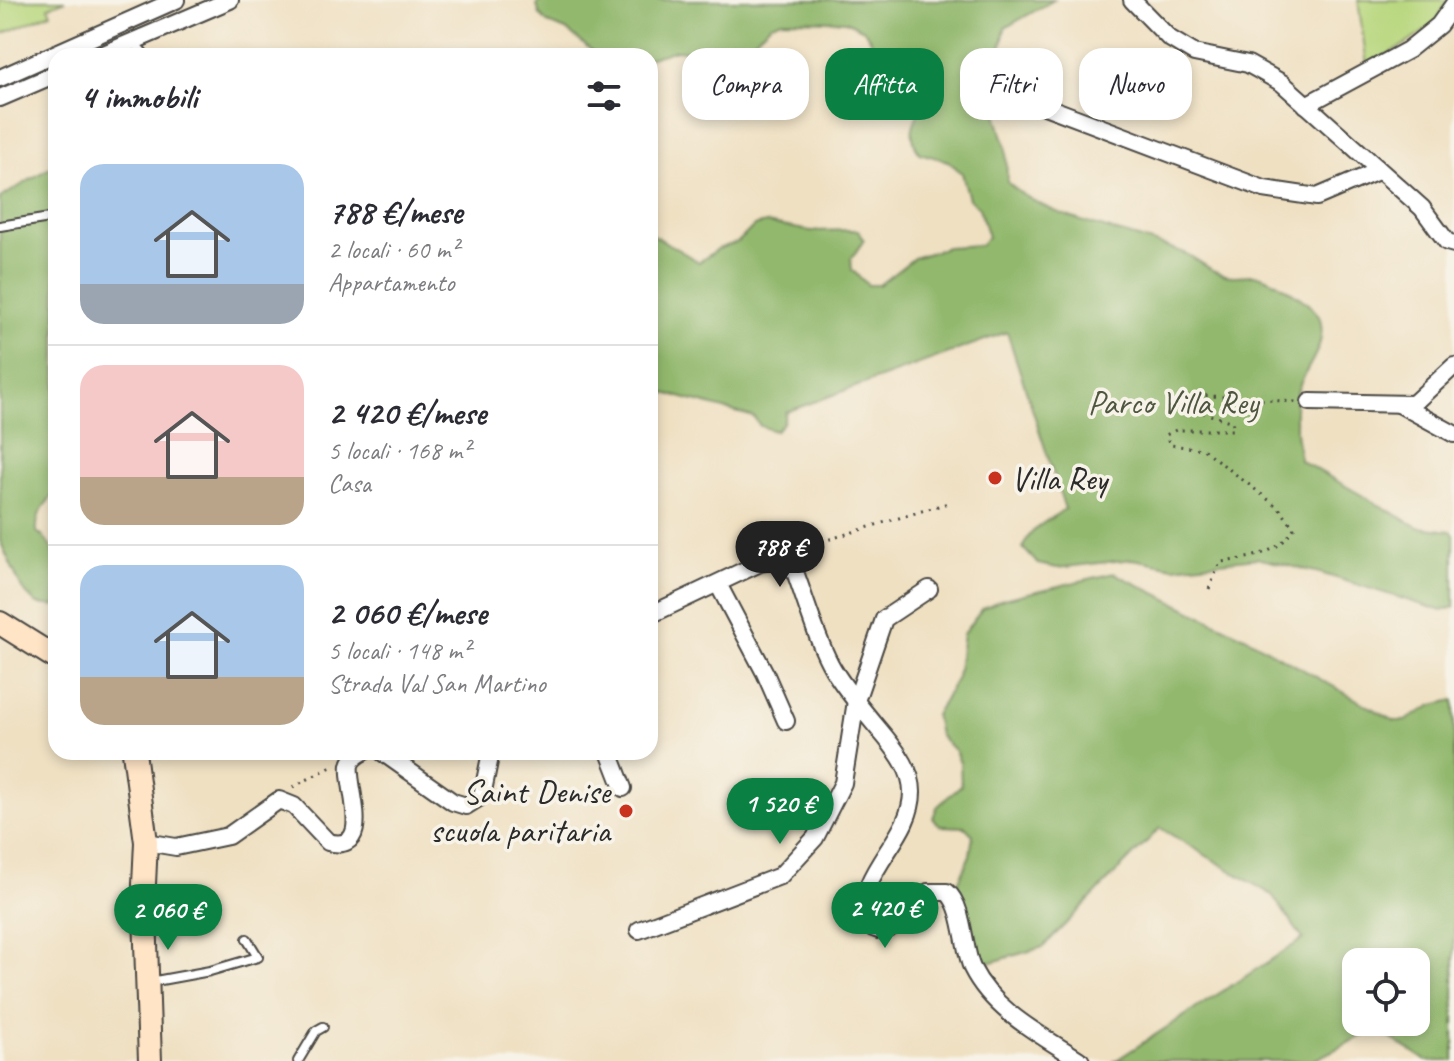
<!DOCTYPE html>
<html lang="it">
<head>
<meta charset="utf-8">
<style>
	body { margin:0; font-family:Caveat,sans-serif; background:#f7f7f7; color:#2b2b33; height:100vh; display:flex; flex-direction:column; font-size:30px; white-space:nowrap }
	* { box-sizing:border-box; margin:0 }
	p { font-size:26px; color:#7c7c81 }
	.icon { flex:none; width:44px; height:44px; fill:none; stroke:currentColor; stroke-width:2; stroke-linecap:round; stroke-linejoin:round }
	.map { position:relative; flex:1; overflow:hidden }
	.panel { position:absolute; left:48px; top:48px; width:610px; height:712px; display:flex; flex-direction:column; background:#fff; border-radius:24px; box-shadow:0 4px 12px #0003 }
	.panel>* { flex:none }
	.hud { position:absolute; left:682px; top:48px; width:652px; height:72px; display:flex; gap:16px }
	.controls { position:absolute; left:1342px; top:948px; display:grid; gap:16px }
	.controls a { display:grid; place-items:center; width:88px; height:88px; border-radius:16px; background:#fff; box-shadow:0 4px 12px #0003; font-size:40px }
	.price { position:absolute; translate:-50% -68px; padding:0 18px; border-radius:28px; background:#0b8043; color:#fff; font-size:26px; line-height:52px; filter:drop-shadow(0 2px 4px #0008) }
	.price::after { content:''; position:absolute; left:50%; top:48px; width:24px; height:18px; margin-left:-12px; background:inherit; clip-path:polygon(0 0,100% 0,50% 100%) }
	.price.selected { background:#222; color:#fff }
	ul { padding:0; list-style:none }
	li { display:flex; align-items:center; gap:24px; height:200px; padding:0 32px }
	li+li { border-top:2px solid #e1e1e2 }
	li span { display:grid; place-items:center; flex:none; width:224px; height:160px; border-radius:24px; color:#555 }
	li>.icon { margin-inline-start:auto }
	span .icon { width:96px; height:96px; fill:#fffc; stroke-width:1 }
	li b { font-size:34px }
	h2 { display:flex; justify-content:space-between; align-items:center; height:96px; padding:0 32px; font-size:34px }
	.pill { padding:0 28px; border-radius:24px; background:#fff; box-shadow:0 4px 12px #0003; font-size:28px; line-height:72px }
	.pill.selected { background:#0b8043; color:#fff }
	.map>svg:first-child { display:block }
	.green { fill:#b8d77e; stroke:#728154; stroke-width:2 }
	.forest { fill:#92b86d; stroke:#5e724c; stroke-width:2; fill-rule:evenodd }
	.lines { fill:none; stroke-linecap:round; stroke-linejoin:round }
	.lane-casing { stroke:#484642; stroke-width:12 }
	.street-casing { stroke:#484642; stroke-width:20 }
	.secondary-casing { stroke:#484642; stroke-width:26 }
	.path { stroke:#484642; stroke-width:3; stroke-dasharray:2 6; stroke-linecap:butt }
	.lane { stroke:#fff; stroke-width:8 }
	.street { stroke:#fff; stroke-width:16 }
	.secondary { stroke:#ffe4c6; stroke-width:22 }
	.poi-dot { fill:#c8321e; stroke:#f7f3e8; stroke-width:3 }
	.labels { text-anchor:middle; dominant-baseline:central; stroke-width:7; stroke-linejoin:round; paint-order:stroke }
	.park-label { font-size:34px; fill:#4e5640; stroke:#f7f3e8 }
	.poi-label { font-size:34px; fill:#2b2b2b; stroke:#f7f3e8; text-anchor:start }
</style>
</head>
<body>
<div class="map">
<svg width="1454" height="1061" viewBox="0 0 1454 1061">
	<rect width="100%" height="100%" fill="#f7f3e8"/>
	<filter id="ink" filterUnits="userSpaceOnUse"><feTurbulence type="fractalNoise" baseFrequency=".0125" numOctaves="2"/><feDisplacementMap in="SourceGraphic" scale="16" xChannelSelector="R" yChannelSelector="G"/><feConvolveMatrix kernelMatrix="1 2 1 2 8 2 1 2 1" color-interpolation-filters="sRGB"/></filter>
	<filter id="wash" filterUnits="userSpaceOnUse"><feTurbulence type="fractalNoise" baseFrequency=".006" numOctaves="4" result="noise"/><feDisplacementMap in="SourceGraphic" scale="32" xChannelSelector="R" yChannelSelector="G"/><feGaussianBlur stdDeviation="1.8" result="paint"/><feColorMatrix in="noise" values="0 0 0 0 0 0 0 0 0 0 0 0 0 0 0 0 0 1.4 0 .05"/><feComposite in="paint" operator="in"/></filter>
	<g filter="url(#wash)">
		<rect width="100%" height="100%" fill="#efe0c2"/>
		<!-- green -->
		<g class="green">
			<path d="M0,0h66l-18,7 3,6 -51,22z"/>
			<path d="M1358,0h90l-13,24 -29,20 -39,21z"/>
		</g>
		<!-- forest -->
		<g class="forest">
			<path d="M542,0h512l-49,28 -4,22 2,33 -6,34 9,31 1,34c40,38 123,50 175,70 15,6 28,20 43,23 12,3 25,-2 37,1 14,5 54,29 58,43 8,29 -16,48 -23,74 -5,21 0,46 3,67l118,67 33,4 3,4v72l-12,4 -122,-38 -63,-15 -83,9 -41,-8 -76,9 -19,-4 -15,-16c5,-19 26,-28 42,-39l-58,-177 -221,80 -3,11 -8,8 -15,-5 -6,-9 -93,-25 -4,9 -1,42 -6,6v-216l49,29 19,-13 20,-7 16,-16 12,-3 45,8 47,-1 6,10 -13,19 1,11 16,15h11l35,-27 33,-11 33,-2 8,-8 -9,-29 -10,-9 -7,-26 -14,-12 -29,-8c-11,-20 -7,-29 4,-48l-5,-8 -25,-22 -29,-45 -18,-9 -64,-1 -11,4 -31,28 -11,2 -53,-4 -26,8 -51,-2 -33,-26 -19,-7 -7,-8 -3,-10z"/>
			<path d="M56,164v328c-12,13 -20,21 -19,40 26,18 19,45 19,74l-19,-2 -15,-15 -22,-48v-343z"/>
			<path d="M1114,573l131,64 150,84h10l28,-16 21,-5v361h-27l-51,-32 -64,32h-197l188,-122 -31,-44 -112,-67 -117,119 -61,18 -25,-80 13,-30 3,-20 -8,-8 -25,-1 -7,-8 4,-11 24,-22 -1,-23 -5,-11 -16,-16 -4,-20 22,-37 6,-44 20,-26 20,-9zM1356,962h60v60h-60z"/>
		</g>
	</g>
	<g filter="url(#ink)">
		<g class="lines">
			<defs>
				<g id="lane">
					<path d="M133,42l13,14"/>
					<path d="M0,226l56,-9"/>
					<path d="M150,982l60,-11 48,-14 -11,-18"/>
					<path d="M298,1061l18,-30 7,-4"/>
				</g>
				<g id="street">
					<path d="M1132,0l37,38 25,15 54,11 34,19 140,125 25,34 7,2"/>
					<path d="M99,56l131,-56"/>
					<path d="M0,78l176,-78"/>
					<path d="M1005,91l259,98 53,8 61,-26"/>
					<path d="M0,98l56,-24"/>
					<path d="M1306,105l102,-55 31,-25 15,-21"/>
					<path d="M1310,402l103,2 41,-38"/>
					<path d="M1399,404l55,30"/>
					<path d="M718,584l47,89 21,48"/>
					<path d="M650,615l110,-52c14,-3 24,-1 35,9 11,29 23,72 38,97 15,25 35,47 53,69 12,15 26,33 26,54 0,48 -58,80 -47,130 27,26 43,-18 63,-30h19c17,14 16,56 25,76 22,44 71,68 109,93"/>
					<path d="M382,752l71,50 13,4 16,-10 9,-44"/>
					<path d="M609,752l14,36"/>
					<path d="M146,842l30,5 52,-11 51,-36 15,6 34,36c48,12 18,-57 22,-77 2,-7 7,-10 13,-13"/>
					<path d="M639,930l141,-54 35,-38 28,-55 13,-82 28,-82 45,-30"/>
				</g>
				<g id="secondary">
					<path d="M0,623l56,35"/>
					<path d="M134,752l12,90 -2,42 6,177"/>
				</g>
			</defs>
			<!-- lane casing -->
			<use href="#lane" class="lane-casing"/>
			<!-- street casing -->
			<use href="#street" class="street-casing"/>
			<!-- secondary casing -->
			<use href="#secondary" class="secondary-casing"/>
			<!-- path -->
			<g class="path">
				<path d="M791,551l157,-48"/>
				<path d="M1209,589l11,-27c28,-3 59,-8 74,-34l-15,-20 -76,-59 -33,-4 -4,-10 10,-5h56l1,-8 -49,-15 -4,-7 17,-5 99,7"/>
				<path d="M293,787l40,-21"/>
			</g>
			<!-- lane -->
			<use href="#lane" class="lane"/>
			<!-- street -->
			<use href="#street" class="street"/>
			<!-- secondary -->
			<use href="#secondary" class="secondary"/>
		</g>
	</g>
	<!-- markers -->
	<g class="poi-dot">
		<circle cx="995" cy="478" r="8"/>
		<circle cx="626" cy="811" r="8"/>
	</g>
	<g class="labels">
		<!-- park labels -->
		<g class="park-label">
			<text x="1173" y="402">Parco Villa Rey</text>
		</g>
		<!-- poi labels -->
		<g class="poi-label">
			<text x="1011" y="478">Villa Rey</text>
			<text x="610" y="791" text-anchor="end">Saint Denise<tspan x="610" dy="39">scuola paritaria</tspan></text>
		</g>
	</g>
</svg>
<div class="controls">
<a><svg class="icon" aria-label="locate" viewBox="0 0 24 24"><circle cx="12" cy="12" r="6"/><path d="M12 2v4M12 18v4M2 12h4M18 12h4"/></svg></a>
</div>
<b class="price selected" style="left:780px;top:589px">788 €</b>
<b class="price" style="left:780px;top:846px">1 520 €</b>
<b class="price" style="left:885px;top:950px">2 420 €</b>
<b class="price" style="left:168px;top:952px">2 060 €</b>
<div class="hud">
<a class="pill">Compra</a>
<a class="pill selected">Affitta</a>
<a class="pill">Filtri</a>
<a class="pill">Nuovo</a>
</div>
<section class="panel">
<h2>4 immobili<svg class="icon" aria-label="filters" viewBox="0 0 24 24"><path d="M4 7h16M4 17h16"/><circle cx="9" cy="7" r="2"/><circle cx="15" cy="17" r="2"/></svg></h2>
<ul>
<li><span style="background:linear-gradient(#a9c7e8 75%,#9aa5b1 0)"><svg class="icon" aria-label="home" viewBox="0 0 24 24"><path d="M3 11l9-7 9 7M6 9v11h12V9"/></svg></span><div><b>788 €/mese</b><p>2 locali · 60 m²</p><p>Appartamento</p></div></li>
<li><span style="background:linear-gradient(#f6c9c9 70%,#b9a48a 0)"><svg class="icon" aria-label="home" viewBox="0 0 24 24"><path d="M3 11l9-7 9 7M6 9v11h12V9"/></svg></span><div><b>2 420 €/mese</b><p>5 locali · 168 m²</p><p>Casa</p></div></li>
<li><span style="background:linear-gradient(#a9c7e8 70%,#b9a48a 0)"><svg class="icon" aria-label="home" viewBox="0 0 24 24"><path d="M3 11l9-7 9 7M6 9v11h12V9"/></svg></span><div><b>2 060 €/mese</b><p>5 locali · 148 m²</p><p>Strada Val San Martino</p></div></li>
</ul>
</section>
</div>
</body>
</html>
